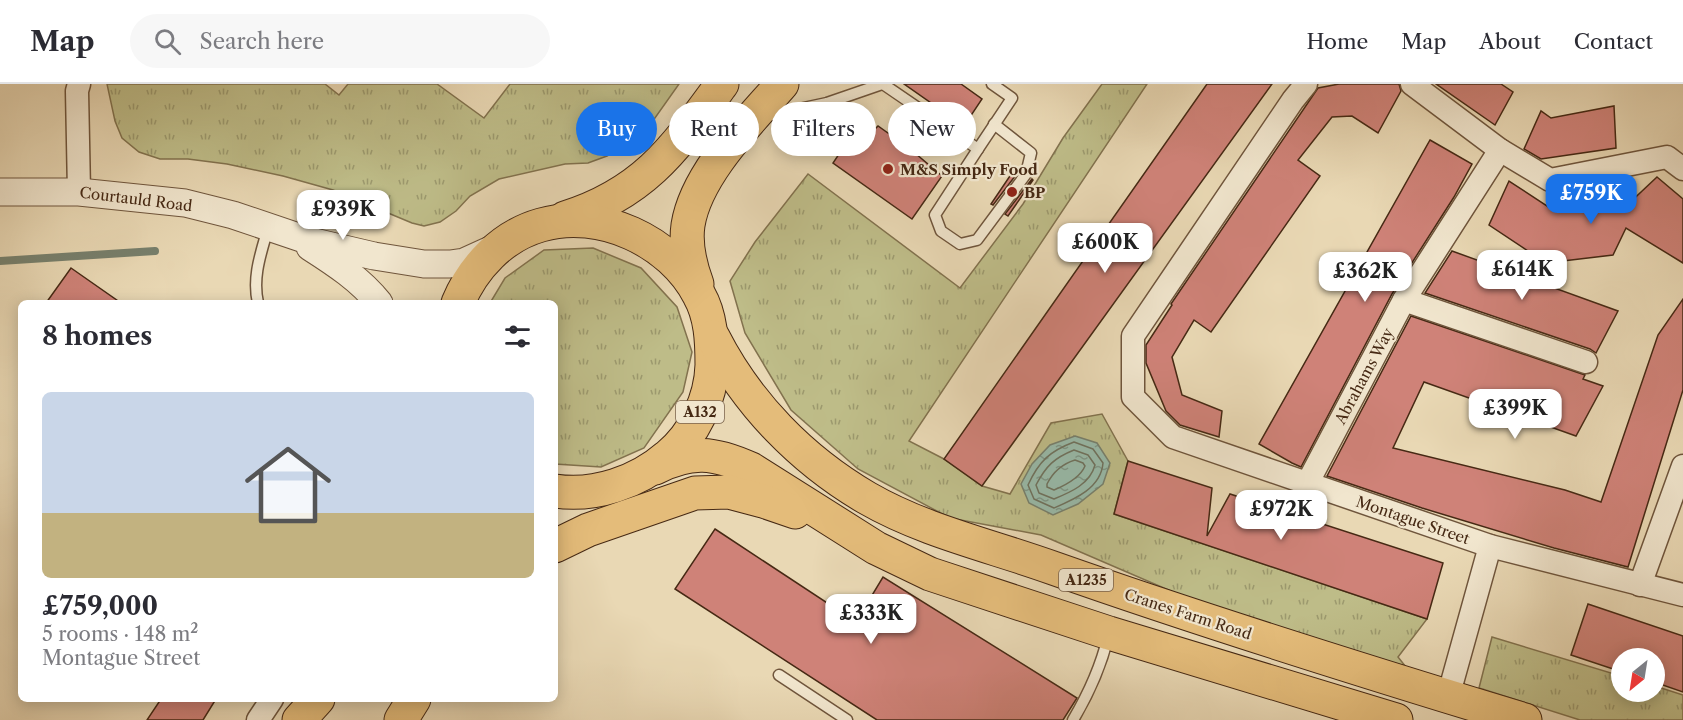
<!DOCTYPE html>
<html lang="en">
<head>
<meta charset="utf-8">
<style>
	body { margin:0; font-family:"Libre Caslon Text",serif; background:#f7f7f7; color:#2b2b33; height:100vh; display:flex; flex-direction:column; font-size:22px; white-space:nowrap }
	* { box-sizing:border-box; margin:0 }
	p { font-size:20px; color:#7c7c81 }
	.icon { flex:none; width:33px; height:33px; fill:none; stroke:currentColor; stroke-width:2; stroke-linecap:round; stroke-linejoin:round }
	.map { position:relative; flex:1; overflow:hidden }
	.details { position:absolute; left:18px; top:216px; width:540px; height:402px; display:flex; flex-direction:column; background:#fff; border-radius:9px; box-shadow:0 3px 15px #0003 }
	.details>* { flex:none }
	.banner { position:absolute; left:576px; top:18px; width:570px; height:54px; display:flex; gap:12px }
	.needle { width:39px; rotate:210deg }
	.tools { position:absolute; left:1611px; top:564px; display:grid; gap:12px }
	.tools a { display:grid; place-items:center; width:54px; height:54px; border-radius:50%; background:#fff; box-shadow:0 3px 15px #0003; font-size:30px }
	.price { position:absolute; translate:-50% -51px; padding:0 14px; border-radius:12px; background:#fff; color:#222; font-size:20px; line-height:39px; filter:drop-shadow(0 2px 3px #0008) }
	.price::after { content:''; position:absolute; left:50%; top:36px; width:18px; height:14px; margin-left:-9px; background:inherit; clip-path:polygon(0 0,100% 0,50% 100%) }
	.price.selected { background:#1a73e8; color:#fff }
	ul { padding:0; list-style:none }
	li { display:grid; align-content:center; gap:12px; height:318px; padding:0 24px }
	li+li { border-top:2px solid #e1e1e2 }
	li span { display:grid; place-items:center; height:186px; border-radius:9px; color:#555 }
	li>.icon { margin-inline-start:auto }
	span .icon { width:108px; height:108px; fill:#fffc; stroke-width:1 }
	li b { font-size:26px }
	h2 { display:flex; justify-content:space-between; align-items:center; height:72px; padding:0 24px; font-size:26px }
	.pill { padding:0 21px; border-radius:27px; background:#fff; box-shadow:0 3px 15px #0003; font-size:21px; line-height:54px }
	.pill.selected { background:#1a73e8; color:#fff }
	header { display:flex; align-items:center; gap:36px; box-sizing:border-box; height:84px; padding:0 30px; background:#fff; border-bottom:2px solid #e1e1e2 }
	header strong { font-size:28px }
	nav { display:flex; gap:33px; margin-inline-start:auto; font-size:21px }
	.search { width:420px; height:54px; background:#f7f7f7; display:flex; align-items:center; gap:15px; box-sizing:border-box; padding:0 21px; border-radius:33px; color:#7c7c81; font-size:22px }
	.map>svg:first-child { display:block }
	.grass { fill:url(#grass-tufts); stroke:#82724e; stroke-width:1.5 }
	.water { fill:url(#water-ripples); stroke:#77806d; stroke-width:1.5 }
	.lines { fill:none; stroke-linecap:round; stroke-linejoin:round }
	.shore { stroke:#6f725e; stroke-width:1.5 }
	.stream { stroke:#77806d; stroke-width:8 }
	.building { fill:#cf8278; stroke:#462914; stroke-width:1.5 }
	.service-casing { stroke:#6f553c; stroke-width:13 }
	.minor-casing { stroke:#6f553c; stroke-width:25 }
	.tertiary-casing { stroke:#6f553c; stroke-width:29 }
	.primary-casing { stroke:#462914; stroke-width:35 }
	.service { stroke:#f1e6ce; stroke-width:10 }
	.minor { stroke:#f1e6ce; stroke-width:22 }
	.tertiary { stroke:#f1e6ce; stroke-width:27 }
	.primary { stroke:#e4bc7a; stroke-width:33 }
	.poi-dot { fill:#8f2418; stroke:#f1e6ce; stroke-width:2 }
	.labels { text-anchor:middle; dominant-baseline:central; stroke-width:4.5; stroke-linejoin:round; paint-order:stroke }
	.shield { fill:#f1e6ce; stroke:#79624c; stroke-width:1.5 }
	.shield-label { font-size:14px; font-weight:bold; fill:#462914 }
	.poi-label { font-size:15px; font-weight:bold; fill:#462914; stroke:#f1e6ce; text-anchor:start }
	.street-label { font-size:15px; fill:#462914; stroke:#f1e6ce }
</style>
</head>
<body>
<header>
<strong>Map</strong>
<div class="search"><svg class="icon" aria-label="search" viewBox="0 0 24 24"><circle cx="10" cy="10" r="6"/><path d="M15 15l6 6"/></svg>Search here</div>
<nav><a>Home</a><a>Map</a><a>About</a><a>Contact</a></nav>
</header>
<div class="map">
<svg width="1683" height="636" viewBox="0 0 1683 636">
	<defs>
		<pattern id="grass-tufts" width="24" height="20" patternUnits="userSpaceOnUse" patternTransform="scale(1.5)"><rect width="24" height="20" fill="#bebc88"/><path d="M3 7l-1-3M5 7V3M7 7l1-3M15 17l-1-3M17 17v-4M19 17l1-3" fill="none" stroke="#9c996e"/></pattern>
		<pattern id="water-ripples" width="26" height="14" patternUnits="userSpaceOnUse" patternTransform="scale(1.5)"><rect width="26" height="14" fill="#98baa9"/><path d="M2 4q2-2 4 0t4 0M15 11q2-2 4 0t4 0" fill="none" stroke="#7e9788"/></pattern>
	</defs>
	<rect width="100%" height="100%" fill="#e9d8b4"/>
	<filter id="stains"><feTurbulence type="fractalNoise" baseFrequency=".00333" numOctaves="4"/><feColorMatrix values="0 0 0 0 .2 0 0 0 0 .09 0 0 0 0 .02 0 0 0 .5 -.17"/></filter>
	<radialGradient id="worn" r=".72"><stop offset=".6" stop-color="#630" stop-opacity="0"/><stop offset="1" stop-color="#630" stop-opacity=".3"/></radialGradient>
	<!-- grass -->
	<g class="grass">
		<path d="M107,0h218l14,11 9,-11h89l47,34 26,-34h169l-29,41 -20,18 -23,13 -19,7 -23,1 -66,15 -29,17 -14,15 -16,11 -16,4 -12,-3 -79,-33 -50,-14 -56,-12 -39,-5h-28l-21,-7 -17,-14 -7,-17z"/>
		<path d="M1102,0h45l-238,357 35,18 38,27 28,8 41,-71 51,-9 26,47 -14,53 313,105 -29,38 8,10 -219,-69 -146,-63 -91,-17 -92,-49 -67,-59 -46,-77 -15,-52 25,-39 53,-68 152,114 63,-84 40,-66z"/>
		<path d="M593,164l48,20 36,39 15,45 -9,40 -39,56 -43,19 -46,-3v-161h-65l15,-25 39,-28z"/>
		<path d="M1492,553l129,39 1,16h32l1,-6 28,9v25h-103l-101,-32z"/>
	</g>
	<!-- water -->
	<path class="water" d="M1075,352l22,7 13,20 -7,21 -25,20 -25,11 -24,-12 -8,-19 11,-20 18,-19z"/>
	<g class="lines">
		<!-- shore -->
		<g class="shore">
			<path d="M1074,358l19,7 10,14c-2,25 -28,36 -49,45l-20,-9 -6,-14c11,-24 22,-34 46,-43z"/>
			<path d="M1074,366l14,5 7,10c-5,19 -24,27 -41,34l-15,-6 -3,-8c10,-19 18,-27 38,-35z"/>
			<path d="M1075,376l8,3 2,3c-5,12 -19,19 -31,24l-7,-3v-3c6,-12 15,-20 28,-24z"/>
		</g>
		<!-- stream -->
		<path class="stream" d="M0,177l155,-10"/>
	</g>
	<!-- building -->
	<g class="building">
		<path d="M904,0h57l21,15 -18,27z"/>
		<path d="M1207,0h65l-290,402 -38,-27z"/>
		<path d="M1339,0h60l2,7 -23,42 -26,-17 -20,1 -34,43 22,16 -109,156 -17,-12 -22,37 10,38 40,16 -3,26 -39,-12 -14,-14 -20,-48v-18l26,-40 -1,-1 147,-216z"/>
		<path d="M1436,0h65l12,8 -18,33z"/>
		<path d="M1614,22l2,42 -75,11 -17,-10 17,-38 10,7z"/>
		<path d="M861,37l13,9 4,-4 31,22 33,28 -30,43 -79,-56z"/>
		<path d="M1430,56l42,24 -18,33 -62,97 -91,173 -9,-4 -33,-19z"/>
		<path d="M1016,83l3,4 -26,34 -2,-1z"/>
		<path d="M1657,93l26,22v64l-57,-35 -13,27 -67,8 -57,-38 20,-44 44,29 71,-2z"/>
		<path d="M1032,95l1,1 -25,36 -3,-2z"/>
		<path d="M1452,167l166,60 -22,42 -6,-4 -165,-56z"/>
		<path d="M71,184l50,35h-75z"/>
		<path d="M1683,215v91l-55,177 -74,-19 -132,-40 -95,-32 84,-160 174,59 -2,4 20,7 -27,50 -152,-54 -31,66 172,42 36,12 57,-167z"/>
		<path d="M1128,377l84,27 -5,48 23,-42 213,69 -16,56 -313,-105z"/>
		<path d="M715,445l141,93 27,-45 194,121 -14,22h-186l-202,-131z"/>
		<path d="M1588,520l95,32v56l-29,-10v-24h-32v14l-51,-17z"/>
		<path d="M161,615h55l-13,21h-56z"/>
	</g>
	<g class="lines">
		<defs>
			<g id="service">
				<path d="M883,0l95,65 34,-51 -20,-14"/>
				<path d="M766,32l61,-13 55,-19"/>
				<path d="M978,65l-43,66 6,16 19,13 17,-4 49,-66 5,-21 -37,-29"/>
				<path d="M258,219c-6,-26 3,-50 10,-75"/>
				<path d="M779,591l68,45"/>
				<path d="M1073,636c16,-27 28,-54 35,-83"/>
			</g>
			<g id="minor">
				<path d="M1306,0l-13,16 -160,236v61l40,40 317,109 193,49"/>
				<path d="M1412,0l88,66 50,30 117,-23 16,12"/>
				<path d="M79,108l-2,-101 2,-7"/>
				<path d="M1404,216l182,62"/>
				<path d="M1308,398l96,-182 96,-150"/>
				<path d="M1640,501l43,-119"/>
				<path d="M1448,613l42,-151"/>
				<path d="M258,636l14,-21"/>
			</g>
			<g id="tertiary">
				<path d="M0,108h79l106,11 48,12 77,26 64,15 50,8h26l14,-2 33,-15"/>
				<path d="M310,163c25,16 51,33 69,56"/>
			</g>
			<g id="primary">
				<path d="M565,134c80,-25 110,-70 157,-134"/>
				<path d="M697,200c-7,-19 -12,-38 -9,-59 8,-51 61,-103 94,-141"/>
				<path d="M458,219c15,-36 44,-67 83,-78 59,-17 130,16 158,70 12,21 13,46 13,70 -1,34 -18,70 -44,91 -30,26 -73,41 -113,35"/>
				<path d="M713,253c34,67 89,123 154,161 57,33 125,48 186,70 156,55 314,104 472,152"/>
				<path d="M655,384c36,-18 59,-16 96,1l125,79 54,26 179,59 287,87"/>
				<path d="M555,462l33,-16 107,-37 34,-1 34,9 32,11"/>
				<path d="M299,636l19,-21"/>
				<path d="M401,636l13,-21"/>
			</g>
		</defs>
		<!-- service casing -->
		<use href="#service" class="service-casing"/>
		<!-- minor casing -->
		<use href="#minor" class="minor-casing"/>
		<!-- tertiary casing -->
		<use href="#tertiary" class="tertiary-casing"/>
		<!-- primary casing -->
		<use href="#primary" class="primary-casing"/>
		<!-- service -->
		<use href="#service" class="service"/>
		<!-- minor -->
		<use href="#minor" class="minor"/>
		<!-- tertiary -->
		<use href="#tertiary" class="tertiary"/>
		<!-- primary -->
		<use href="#primary" class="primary"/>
	</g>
	<!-- markers -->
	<g class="poi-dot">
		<circle cx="888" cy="85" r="6"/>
		<circle cx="1012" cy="108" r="6"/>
	</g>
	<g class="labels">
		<!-- shield labels -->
		<g class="shield">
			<rect x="676" y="317" width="48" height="22" rx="4.5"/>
			<rect x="1059" y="485" width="54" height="22" rx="4.5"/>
		</g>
		<g class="shield-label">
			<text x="700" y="328">A132</text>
			<text x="1086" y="496">A1235</text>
		</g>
		<!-- poi labels -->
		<g class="poi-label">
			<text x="900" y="85">M&amp;S Simply Food</text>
			<text x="1024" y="108">BP</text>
		</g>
		<!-- street labels -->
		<g class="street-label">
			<text transform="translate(136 115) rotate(7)">Courtauld Road</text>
			<text transform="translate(1364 292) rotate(-62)">Abrahams Way</text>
			<text transform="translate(1413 436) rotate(19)">Montague Street</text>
			<text transform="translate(1188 530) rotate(18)">Cranes Farm Road</text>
		</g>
	</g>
	<rect width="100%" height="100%" filter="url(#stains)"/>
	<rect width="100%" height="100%" fill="url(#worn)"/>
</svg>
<div class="tools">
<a><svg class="needle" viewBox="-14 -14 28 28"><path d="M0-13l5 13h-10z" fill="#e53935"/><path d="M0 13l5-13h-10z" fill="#7c7c81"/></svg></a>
</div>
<b class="price selected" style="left:1591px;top:141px">£759K</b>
<b class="price" style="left:343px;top:157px">£939K</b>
<b class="price" style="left:1105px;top:190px">£600K</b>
<b class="price" style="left:1522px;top:217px">£614K</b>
<b class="price" style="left:1365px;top:219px">£362K</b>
<b class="price" style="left:1515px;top:356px">£399K</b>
<b class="price" style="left:1281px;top:457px">£972K</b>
<b class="price" style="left:871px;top:561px">£333K</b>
<div class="banner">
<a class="pill selected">Buy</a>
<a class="pill">Rent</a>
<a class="pill">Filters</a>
<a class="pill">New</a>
</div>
<section class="details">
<h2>8 homes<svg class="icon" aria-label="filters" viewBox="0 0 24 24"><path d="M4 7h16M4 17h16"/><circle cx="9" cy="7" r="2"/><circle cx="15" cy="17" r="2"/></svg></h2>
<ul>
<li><span style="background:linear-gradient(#c9d6e8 65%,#c2b280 0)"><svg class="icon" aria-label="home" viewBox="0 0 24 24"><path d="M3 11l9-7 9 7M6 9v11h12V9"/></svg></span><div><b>£759,000</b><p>5 rooms · 148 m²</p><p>Montague Street</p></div></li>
</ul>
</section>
</div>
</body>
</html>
